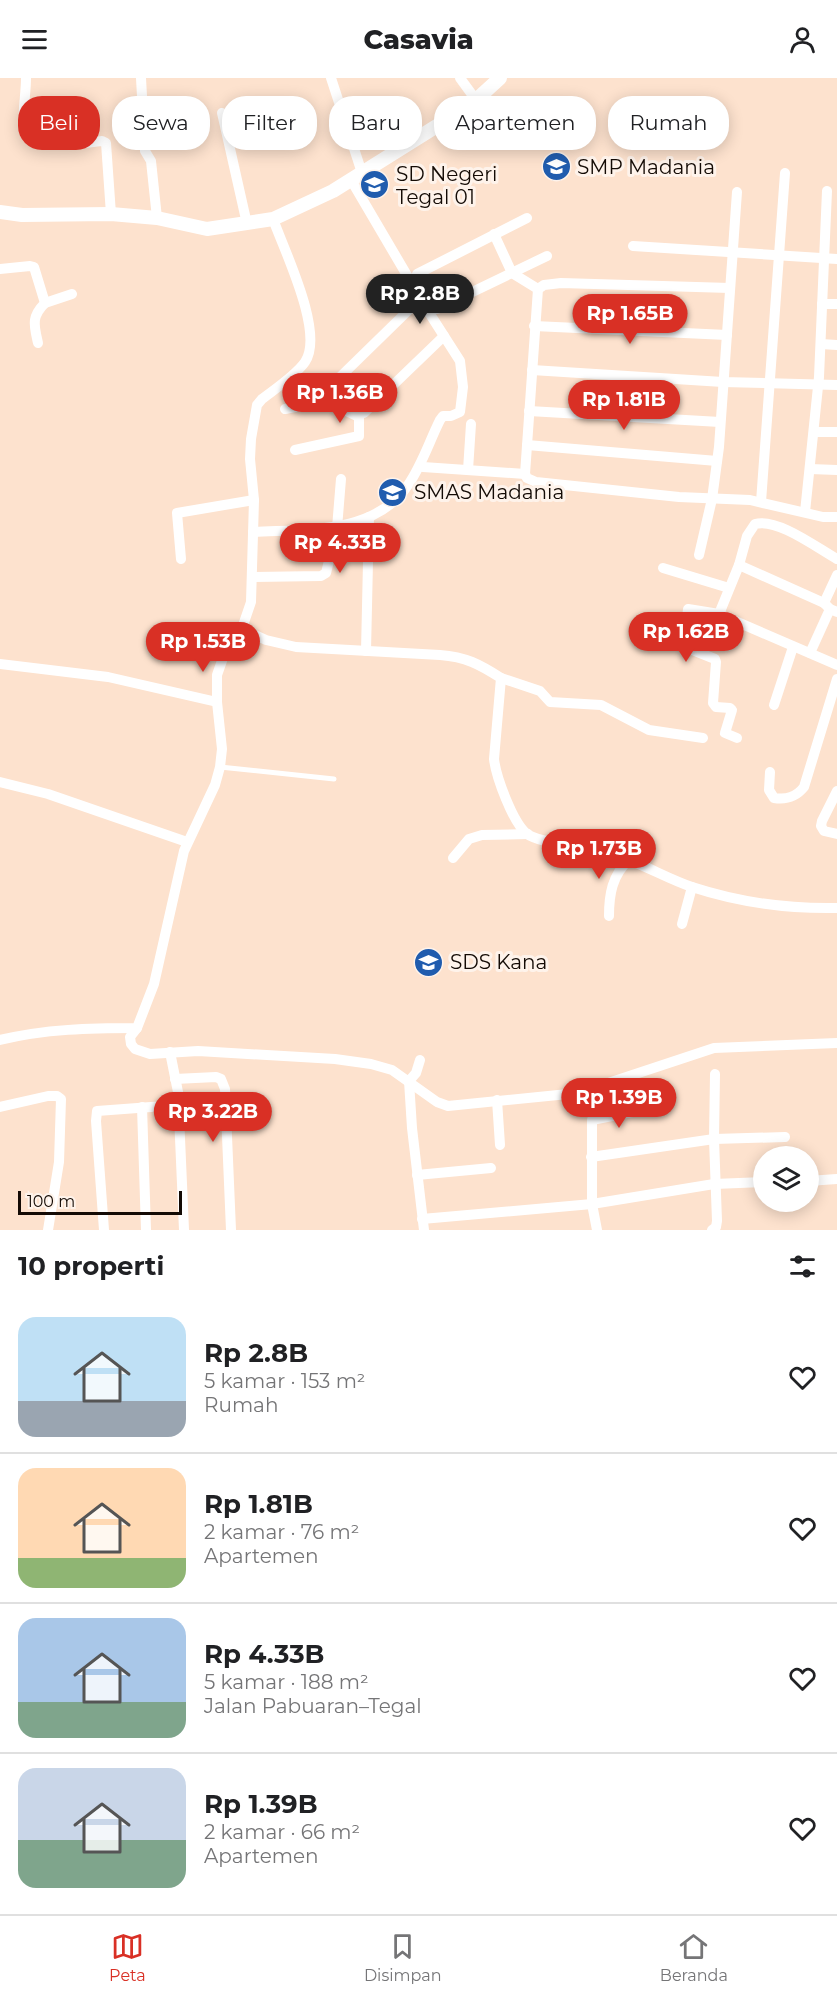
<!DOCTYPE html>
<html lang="id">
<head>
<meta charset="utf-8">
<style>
	body { margin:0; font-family:Montserrat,sans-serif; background:#f6f6f6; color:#202124; height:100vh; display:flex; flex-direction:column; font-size:22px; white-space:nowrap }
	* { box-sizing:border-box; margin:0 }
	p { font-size:20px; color:#757577 }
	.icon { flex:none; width:33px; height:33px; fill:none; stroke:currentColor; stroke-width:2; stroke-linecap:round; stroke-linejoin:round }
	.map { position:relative; height:1152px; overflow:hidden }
	.sheet { display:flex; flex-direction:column; background:#fff; flex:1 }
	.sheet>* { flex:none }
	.guide { position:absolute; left:18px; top:18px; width:801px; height:54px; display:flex; gap:12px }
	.controls { position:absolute; left:753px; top:1068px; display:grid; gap:12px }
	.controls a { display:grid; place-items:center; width:66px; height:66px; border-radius:50%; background:#fff; box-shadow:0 3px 15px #0003; font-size:30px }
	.scale { position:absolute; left:18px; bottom:15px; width:164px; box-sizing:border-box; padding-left:6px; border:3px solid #140b05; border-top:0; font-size:16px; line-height:21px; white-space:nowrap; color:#140b05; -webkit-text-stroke:4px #fef3eb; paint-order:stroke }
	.price { position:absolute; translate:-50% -51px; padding:0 14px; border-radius:21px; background:#d93025; color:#fff; font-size:20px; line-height:39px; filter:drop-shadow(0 2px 3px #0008) }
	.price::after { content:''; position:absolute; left:50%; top:36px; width:18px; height:14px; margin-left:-9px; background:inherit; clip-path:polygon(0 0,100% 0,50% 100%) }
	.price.current { background:#222; color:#fff }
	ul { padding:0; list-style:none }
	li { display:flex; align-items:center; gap:18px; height:150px; padding:0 18px }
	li+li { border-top:2px solid #e0e0e0 }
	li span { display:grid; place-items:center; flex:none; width:168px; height:120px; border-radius:18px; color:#555 }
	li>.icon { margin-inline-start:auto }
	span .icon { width:72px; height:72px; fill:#fffc; stroke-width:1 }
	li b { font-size:26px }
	h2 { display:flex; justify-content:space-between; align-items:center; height:72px; padding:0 18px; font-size:26px }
	.tag { padding:0 21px; border-radius:24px; background:#fff; box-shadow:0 3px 15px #0003; font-size:21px; line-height:54px }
	.tag.current { background:#d93025; color:#fff }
	header { display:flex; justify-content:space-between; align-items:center; height:78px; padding:0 18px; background:#fff; font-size:27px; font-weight:800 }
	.menu { display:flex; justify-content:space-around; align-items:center; height:84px; border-top:2px solid #e0e0e0; background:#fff; font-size:16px; color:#757577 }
	.menu a { display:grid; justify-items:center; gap:3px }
	.menu .current { color:#d93025 }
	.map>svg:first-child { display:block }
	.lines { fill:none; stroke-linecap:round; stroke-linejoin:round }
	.service { stroke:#fff; stroke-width:5 }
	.minor { stroke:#fff; stroke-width:10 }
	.tertiary { stroke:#fff; stroke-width:14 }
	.labels { text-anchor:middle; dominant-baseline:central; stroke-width:6; stroke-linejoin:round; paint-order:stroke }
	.poi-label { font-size:20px; fill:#140b05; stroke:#fef3eb; text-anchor:start }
</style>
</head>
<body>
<header><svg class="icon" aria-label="menu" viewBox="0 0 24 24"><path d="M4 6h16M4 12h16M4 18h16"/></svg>Casavia<svg class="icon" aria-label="person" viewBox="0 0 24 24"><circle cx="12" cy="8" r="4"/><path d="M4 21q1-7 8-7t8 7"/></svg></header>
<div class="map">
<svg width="837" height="1152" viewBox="0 0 837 1152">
	<rect width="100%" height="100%" fill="#fde2ce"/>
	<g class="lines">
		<!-- service -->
		<path class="service" d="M220,689l114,12"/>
		<!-- minor -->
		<g class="minor">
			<path d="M26,0c0,17 -4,35 -2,52 3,22 62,13 78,11l4,2 5,71"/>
			<path d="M141,0l4,73 6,10 6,57"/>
			<path d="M331,0l31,95"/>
			<path d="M460,0l16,22"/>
			<path d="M222,35l25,111"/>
			<path d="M527,140l-110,56 -1,5 16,30h5l110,-53"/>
			<path d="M494,156l18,39 26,16"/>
			<path d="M633,168l204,13"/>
			<path d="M0,191l30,-3 4,1 11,36 27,-9"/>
			<path d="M730,210l-169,-5 -17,2 -6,4 -13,185 2,4 9,4 143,15 71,3 73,17h14"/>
			<path d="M822,226h15"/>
			<path d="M534,248l193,9"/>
			<path d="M38,265c-4,-18 -7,-26 7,-40"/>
			<path d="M821,266l16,1"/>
			<path d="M532,292l191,12 114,3"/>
			<path d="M285,331l40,-8 34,16v19l-64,14"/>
			<path d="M367,331l-29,-30 83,-81"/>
			<path d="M529,333l191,11"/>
			<path d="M364,335l80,-77"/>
			<path d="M814,354h23"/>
			<path d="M527,367l190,16"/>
			<path d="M423,389l102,7"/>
			<path d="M810,391l27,1"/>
			<path d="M468,392l3,-46"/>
			<path d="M761,424l24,-329"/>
			<path d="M805,434l14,-135 8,-186"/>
			<path d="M253,454c52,-3 122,3 155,-47 14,-20 21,-43 32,-65l3,-4h8l9,-4 3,-25 -3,-26 -32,-50 -77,-131"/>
			<path d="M699,477l13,-56 7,-52 18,-255"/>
			<path d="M181,481l-4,-46 77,-13"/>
			<path d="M837,481c-20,-11 -59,-41 -82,-35l-8,12 -8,29 -20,49 118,51"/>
			<path d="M739,487l85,38"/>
			<path d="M663,490l66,20"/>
			<path d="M837,497l-13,28 6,6 7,3"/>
			<path d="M253,499l68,-1 5,-3 11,-45 4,-49"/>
			<path d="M719,536l-31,-5 -4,35 1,3 30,12 1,3 -3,41 3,4 14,1 2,2 -7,23 12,5"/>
			<path d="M238,562l8,-4 9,-1 11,5 30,7 144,8c26,2 39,9 61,23l-7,81c2,18 19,64 33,75 12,9 54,12 71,17 10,3 21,5 31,9 21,8 42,20 63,27 46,15 97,22 145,21"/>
			<path d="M366,573l3,-134"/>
			<path d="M810,575l20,-44"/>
			<path d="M0,586l108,13 109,25"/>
			<path d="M501,600l39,13 10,11 51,3 48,25 54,8"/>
			<path d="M774,627l19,-58"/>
			<path d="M770,694l-1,18 5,8c13,2 22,-1 30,-11l33,-108"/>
			<path d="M0,704l48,12 139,48"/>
			<path d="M837,713l-15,30 -1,5 3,5 13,3"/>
			<path d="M453,780l16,-19 13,-4 46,-1"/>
			<path d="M609,838c0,-21 3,-41 20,-56"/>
			<path d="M682,846l10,-37"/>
			<path d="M137,950l-7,9 1,7 4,5 15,5 48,-3 137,8 36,5 21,6 45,32 11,4 130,-13 136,-45 123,-5"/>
			<path d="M0,962c45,-11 91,-12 137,-12l17,-44 30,-133 31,-66 5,-18 2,-18 -5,-47v-27l7,-20 14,-15 13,-38 3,-102 -4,-41 1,-20 6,-34 5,-6c13,-10 34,-24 43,-37 20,-29 -21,-112 -32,-143"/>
			<path d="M170,974l8,40 6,138"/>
			<path d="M420,982l-4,13 -7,8 3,47 12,102"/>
			<path d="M175,1001l41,-2 5,2 4,10 6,141"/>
			<path d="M497,1022l3,45"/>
			<path d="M0,1029l48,-11h9l4,3 -2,63 -11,68"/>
			<path d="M142,1029l4,123"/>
			<path d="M179,1046l47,-2"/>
			<path d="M591,1079l123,-18 71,-2"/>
			<path d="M417,1097l74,-7"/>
			<path d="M808,1103l29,-2"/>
			<path d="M422,1141l170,-15 122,-20 50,-2"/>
			<path d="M104,1152l-8,-109 1,-10 81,-6"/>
			<path d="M597,1152l-5,-26v-84l45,-9"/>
			<path d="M712,1152l4,-3 1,-6 -3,-82 1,-65"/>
		</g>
		<!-- tertiary -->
		<path class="tertiary" d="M0,134l22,3 89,-1 46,4 50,11 66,-10 60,-28 107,-67 36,-24 24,-22"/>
	</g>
	<!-- icons -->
	<defs>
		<symbol id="school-disc" viewBox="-11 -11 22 22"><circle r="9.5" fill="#205cae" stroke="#fef3eb"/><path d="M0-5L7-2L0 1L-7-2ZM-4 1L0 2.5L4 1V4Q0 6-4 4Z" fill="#fff"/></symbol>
	</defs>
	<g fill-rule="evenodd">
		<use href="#school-disc" x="540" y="72" width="33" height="33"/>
		<use href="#school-disc" x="358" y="90" width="33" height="33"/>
		<use href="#school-disc" x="376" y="398" width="33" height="33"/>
		<use href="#school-disc" x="412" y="868" width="33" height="33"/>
	</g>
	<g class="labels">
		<!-- poi labels -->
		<g class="poi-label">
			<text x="577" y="89">SMP Madania</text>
			<text x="396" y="96">SD Negeri<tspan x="396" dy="23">Tegal 01</tspan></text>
			<text x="414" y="414">SMAS Madania</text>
			<text x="450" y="884">SDS Kana</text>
		</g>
	</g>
</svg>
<div class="controls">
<a><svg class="icon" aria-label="layers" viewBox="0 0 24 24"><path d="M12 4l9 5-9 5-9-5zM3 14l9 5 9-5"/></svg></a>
</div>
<div class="scale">100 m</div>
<b class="price current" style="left:420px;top:247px">Rp 2.8B</b>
<b class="price" style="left:630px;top:267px">Rp 1.65B</b>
<b class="price" style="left:340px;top:346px">Rp 1.36B</b>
<b class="price" style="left:624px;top:353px">Rp 1.81B</b>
<b class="price" style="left:340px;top:496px">Rp 4.33B</b>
<b class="price" style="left:686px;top:585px">Rp 1.62B</b>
<b class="price" style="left:203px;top:595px">Rp 1.53B</b>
<b class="price" style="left:599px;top:802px">Rp 1.73B</b>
<b class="price" style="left:619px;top:1051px">Rp 1.39B</b>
<b class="price" style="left:213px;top:1065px">Rp 3.22B</b>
<div class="guide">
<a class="tag current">Beli</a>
<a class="tag">Sewa</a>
<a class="tag">Filter</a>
<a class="tag">Baru</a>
<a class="tag">Apartemen</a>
<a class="tag">Rumah</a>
</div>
</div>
<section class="sheet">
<h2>10 properti<svg class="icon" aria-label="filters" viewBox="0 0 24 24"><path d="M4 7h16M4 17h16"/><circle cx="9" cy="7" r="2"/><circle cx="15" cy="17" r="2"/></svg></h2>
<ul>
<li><span style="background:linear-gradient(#bfe0f5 70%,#9aa5b1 0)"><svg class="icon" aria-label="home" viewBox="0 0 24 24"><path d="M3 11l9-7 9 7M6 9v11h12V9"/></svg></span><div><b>Rp 2.8B</b><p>5 kamar · 153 m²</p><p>Rumah</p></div><svg class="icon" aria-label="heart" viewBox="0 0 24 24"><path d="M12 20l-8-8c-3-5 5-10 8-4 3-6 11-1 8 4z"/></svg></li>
<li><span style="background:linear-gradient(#ffd9b3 75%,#8fb573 0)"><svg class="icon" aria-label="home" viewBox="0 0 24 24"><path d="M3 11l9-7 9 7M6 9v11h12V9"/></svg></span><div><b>Rp 1.81B</b><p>2 kamar · 76 m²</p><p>Apartemen</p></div><svg class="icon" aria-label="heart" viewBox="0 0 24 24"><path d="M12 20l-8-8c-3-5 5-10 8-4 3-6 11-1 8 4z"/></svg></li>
<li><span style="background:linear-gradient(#a9c7e8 70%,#7fa58c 0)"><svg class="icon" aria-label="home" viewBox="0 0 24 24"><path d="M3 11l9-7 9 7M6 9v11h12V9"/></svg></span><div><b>Rp 4.33B</b><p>5 kamar · 188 m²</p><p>Jalan Pabuaran–Tegal</p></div><svg class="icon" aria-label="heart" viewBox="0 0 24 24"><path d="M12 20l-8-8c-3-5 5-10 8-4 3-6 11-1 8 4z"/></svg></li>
<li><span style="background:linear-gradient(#c9d6e8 60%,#7fa58c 0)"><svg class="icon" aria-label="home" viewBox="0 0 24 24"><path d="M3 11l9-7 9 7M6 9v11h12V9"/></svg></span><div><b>Rp 1.39B</b><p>2 kamar · 66 m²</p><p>Apartemen</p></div><svg class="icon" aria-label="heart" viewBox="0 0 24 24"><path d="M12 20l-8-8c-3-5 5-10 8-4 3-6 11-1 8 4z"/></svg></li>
</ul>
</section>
<nav class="menu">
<a class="current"><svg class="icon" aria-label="map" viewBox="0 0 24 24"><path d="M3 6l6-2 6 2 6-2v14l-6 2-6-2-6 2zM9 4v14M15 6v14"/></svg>Peta</a>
<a><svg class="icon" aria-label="saved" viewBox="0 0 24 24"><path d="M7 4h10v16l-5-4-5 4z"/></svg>Disimpan</a>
<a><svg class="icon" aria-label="home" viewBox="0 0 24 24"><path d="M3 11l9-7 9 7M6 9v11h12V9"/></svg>Beranda</a>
</nav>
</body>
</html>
